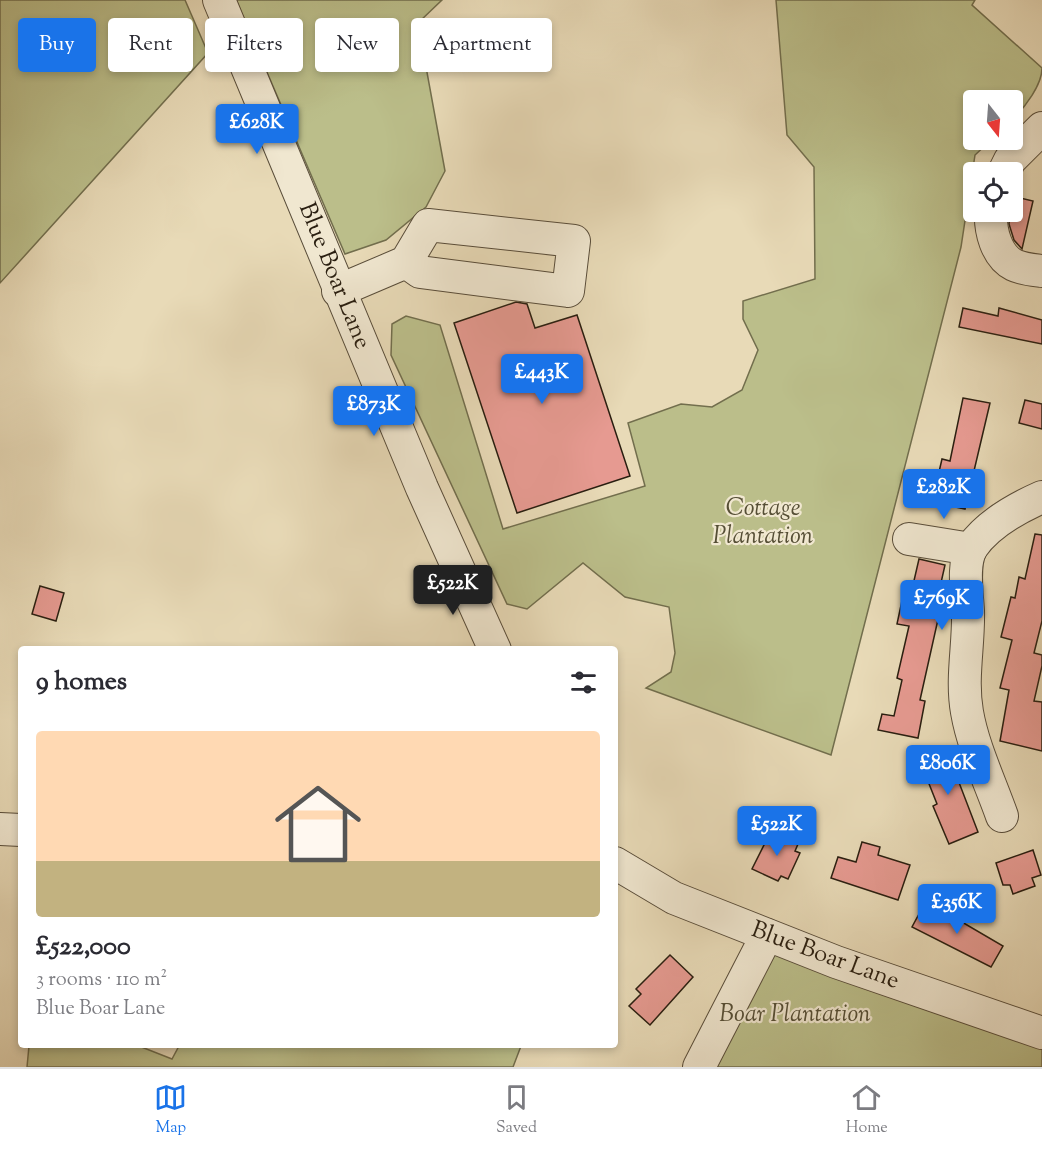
<!DOCTYPE html>
<html lang="en">
<head>
<meta charset="utf-8">
<style>
	body { margin:0; font-family:"Sorts Mill Goudy",serif; background:#f2f2f3; color:#2b2b33; height:100vh; display:flex; flex-direction:column; font-size:22px; white-space:nowrap }
	* { box-sizing:border-box; margin:0 }
	p { font-size:20px; color:#7c7c81 }
	.icon { flex:none; width:33px; height:33px; fill:none; stroke:currentColor; stroke-width:2; stroke-linecap:round; stroke-linejoin:round }
	.map { position:relative; flex:1; overflow:hidden }
	.drawer { position:absolute; left:18px; top:646px; width:600px; height:402px; display:flex; flex-direction:column; background:#fff; border-radius:6px; box-shadow:0 3px 9px #0003 }
	.drawer>* { flex:none }
	.hud { position:absolute; left:18px; top:18px; width:600px; height:54px; display:flex; gap:12px }
	.needle { width:39px; rotate:163deg }
	.fabs { position:absolute; left:963px; top:90px; display:grid; gap:12px }
	.fabs a { display:grid; place-items:center; width:60px; height:60px; border-radius:6px; background:#fff; box-shadow:0 3px 9px #0003; font-size:30px }
	.price { position:absolute; translate:-50% -51px; padding:0 14px; border-radius:6px; background:#1a73e8; color:#fff; font-size:20px; line-height:39px; filter:drop-shadow(0 2px 3px #0008) }
	.price::after { content:''; position:absolute; left:50%; top:36px; width:18px; height:14px; margin-left:-9px; background:inherit; clip-path:polygon(0 0,100% 0,50% 100%) }
	.price.selected { background:#222; color:#fff }
	ul { padding:0; list-style:none }
	li { display:grid; align-content:center; gap:12px; height:318px; padding:0 18px }
	li+li { border-top:2px solid #e1e1e2 }
	li span { display:grid; place-items:center; height:186px; border-radius:6px; color:#555 }
	li>.icon { margin-inline-start:auto }
	span .icon { width:108px; height:108px; fill:#fffc; stroke-width:1 }
	li b { font-size:26px }
	h2 { display:flex; justify-content:space-between; align-items:center; height:72px; padding:0 18px; font-size:26px }
	.chip { padding:0 21px; border-radius:6px; background:#fff; box-shadow:0 3px 9px #0003; font-size:21px; line-height:54px }
	.chip.selected { background:#1a73e8; color:#fff }
	.tab-bar { display:flex; justify-content:space-around; align-items:center; height:84px; border-top:2px solid #e1e1e2; background:#fff; font-size:16px; color:#7c7c81 }
	.tab-bar a { display:grid; justify-items:center; gap:3px }
	.tab-bar .selected { color:#1a73e8 }
	.map>svg:first-child { display:block }
	.green { fill:#bbbe8a; stroke:#726e4d; stroke-width:1.5 }
	.building { fill:#e69a91; stroke:#291e10; stroke-width:1.5 }
	.lines { fill:none; stroke-linecap:round; stroke-linejoin:round }
	.minor-casing { stroke:#594d3a; stroke-width:34 }
	.minor { stroke:#f0e7d0; stroke-width:32 }
	.labels { text-anchor:middle; dominant-baseline:central; stroke-width:4.5; stroke-linejoin:round; paint-order:stroke }
	.street-label { font-size:24px; fill:#291e10; stroke:#f0e7d0 }
	.park-label { font-size:24px; font-style:italic; fill:#554e35; stroke:#f0e7d0 }
</style>
</head>
<body>
<div class="map">
<svg width="1042" height="1067" viewBox="0 0 1042 1067">
	<rect width="100%" height="100%" fill="#e8dab7"/>
	<filter id="stains"><feTurbulence type="fractalNoise" baseFrequency=".00333" numOctaves="4"/><feColorMatrix values="0 0 0 0 .2 0 0 0 0 .09 0 0 0 0 .02 0 0 0 .5 -.17"/></filter>
	<radialGradient id="worn" r=".72"><stop offset=".6" stop-color="#630" stop-opacity="0"/><stop offset="1" stop-color="#630" stop-opacity=".3"/></radialGradient>
	<!-- green -->
	<g class="green">
		<path d="M0,0h185l23,53 -208,230z"/>
		<path d="M236,0h206l-24,23 27,148 -19,36 -40,33 -41,14z"/>
		<path d="M776,0h199l-3,5 70,63c0,17 -17,39 -29,51l-1,-19h-38v40h17l-16,15 -14,92 -130,508 -185,-67 25,-16 4,-19 -6,-46 -44,-10 -42,-34 -56,46 -20,-5 -116,-249 1,-31 14,-8 34,9 63,204 142,-43 -17,-63 53,-19 31,3 30,-17 16,-40 -15,-31v-18l72,-22 -1,-112 -27,-32z"/>
		<path d="M768,951l274,95v21h-328z"/>
		<path d="M29,1046h110l33,13 7,-13h342l-8,21h-486z"/>
	</g>
	<!-- building -->
	<g class="building">
		<path d="M1012,196l21,5 -11,48 -8,-9 -5,-16z"/>
		<path d="M516,302l11,2 8,24 42,-13 53,161 -113,37 -63,-190z"/>
		<path d="M963,308l35,8 1,-8 43,12v24l-83,-17z"/>
		<path d="M963,398l27,5 -25,106 -33,-7 10,-43 8,2z"/>
		<path d="M1025,400l17,4v25l-23,-6z"/>
		<path d="M1035,534l7,1v86l-8,32 8,2v11l-8,35 8,1v49l-42,-10 9,-51 -9,-2 12,-48 -11,-3 10,-40 4,1 4,-21 6,2z"/>
		<path d="M919,559l26,6 -7,31 5,1 -23,103 5,1 -7,37 -40,-8 4,-16 12,2 8,-36 -5,-2 12,-52 -12,-2 6,-28 7,2z"/>
		<path d="M40,586l24,7 -8,28 -24,-7z"/>
		<path d="M945,746l33,86 -29,12 -16,-38 4,-2 -19,-48z"/>
		<path d="M771,831l27,13 -3,7 5,2 -12,26 -7,-3 -3,5 -26,-12z"/>
		<path d="M862,842l18,5 -2,8 32,10 -12,35 -67,-22 7,-21 18,5z"/>
		<path d="M1033,850l8,25 -9,3 3,8 -22,8 -3,-9h-7l-7,-22z"/>
		<path d="M926,901l77,45 -12,21 -79,-40z"/>
		<path d="M670,955l23,22 -43,48 -21,-19 12,-12 -5,-5z"/>
	</g>
	<g class="lines">
		<defs>
			<g id="minor">
				<path d="M219,0l203,488 73,162"/>
				<path d="M1004,172l6,-12 32,-32"/>
				<path d="M991,212c-1,18 5,44 23,53 8,4 20,5 28,6"/>
				<path d="M338,291l68,-29 22,-37 146,16 -6,50 -148,-19 -14,-10"/>
				<path d="M909,539l62,10"/>
				<path d="M1002,816c-12,-34 -29,-69 -35,-104 -6,-34 2,-67 1,-101 -1,-18 -6,-48 4,-64 16,-23 45,-39 70,-50"/>
				<path d="M0,829l21,1"/>
				<path d="M615,863l59,35 162,64 206,71"/>
				<path d="M699,1067l68,-132"/>
			</g>
		</defs>
		<!-- minor casing -->
		<use href="#minor" class="minor-casing"/>
		<!-- minor -->
		<use href="#minor" class="minor"/>
	</g>
	<g class="labels">
		<!-- street labels -->
		<g class="street-label">
			<text transform="translate(334 276) rotate(68)">Blue Boar Lane</text>
			<text transform="translate(825 956) rotate(20)">Blue Boar Lane</text>
		</g>
		<!-- park labels -->
		<g class="park-label">
			<text x="763" y="509">Cottage<tspan x="763" dy="28">Plantation</tspan></text>
			<text x="795" y="1015">Boar Plantation</text>
		</g>
	</g>
	<rect width="100%" height="100%" filter="url(#stains)"/>
	<rect width="100%" height="100%" fill="url(#worn)"/>
</svg>
<div class="fabs">
<a><svg class="needle" viewBox="-14 -14 28 28"><path d="M0-13l5 13h-10z" fill="#e53935"/><path d="M0 13l5-13h-10z" fill="#7c7c81"/></svg></a>
<a><svg class="icon" aria-label="locate" viewBox="0 0 24 24"><circle cx="12" cy="12" r="6"/><path d="M12 2v4M12 18v4M2 12h4M18 12h4"/></svg></a>
</div>
<b class="price" style="left:257px;top:155px">£628K</b>
<b class="price" style="left:542px;top:405px">£443K</b>
<b class="price" style="left:374px;top:437px">£873K</b>
<b class="price" style="left:944px;top:520px">£282K</b>
<b class="price selected" style="left:453px;top:616px">£522K</b>
<b class="price" style="left:942px;top:631px">£769K</b>
<b class="price" style="left:948px;top:796px">£806K</b>
<b class="price" style="left:777px;top:857px">£522K</b>
<b class="price" style="left:957px;top:935px">£356K</b>
<div class="hud">
<a class="chip selected">Buy</a>
<a class="chip">Rent</a>
<a class="chip">Filters</a>
<a class="chip">New</a>
<a class="chip">Apartment</a>
</div>
<section class="drawer">
<h2>9 homes<svg class="icon" aria-label="filters" viewBox="0 0 24 24"><path d="M4 7h16M4 17h16"/><circle cx="9" cy="7" r="2"/><circle cx="15" cy="17" r="2"/></svg></h2>
<ul>
<li><span style="background:linear-gradient(#ffd9b3 70%,#c2b280 0)"><svg class="icon" aria-label="home" viewBox="0 0 24 24"><path d="M3 11l9-7 9 7M6 9v11h12V9"/></svg></span><div><b>£522,000</b><p>3 rooms · 110 m²</p><p>Blue Boar Lane</p></div></li>
</ul>
</section>
</div>
<nav class="tab-bar">
<a class="selected"><svg class="icon" aria-label="map" viewBox="0 0 24 24"><path d="M3 6l6-2 6 2 6-2v14l-6 2-6-2-6 2zM9 4v14M15 6v14"/></svg>Map</a>
<a><svg class="icon" aria-label="saved" viewBox="0 0 24 24"><path d="M7 4h10v16l-5-4-5 4z"/></svg>Saved</a>
<a><svg class="icon" aria-label="home" viewBox="0 0 24 24"><path d="M3 11l9-7 9 7M6 9v11h12V9"/></svg>Home</a>
</nav>
</body>
</html>
